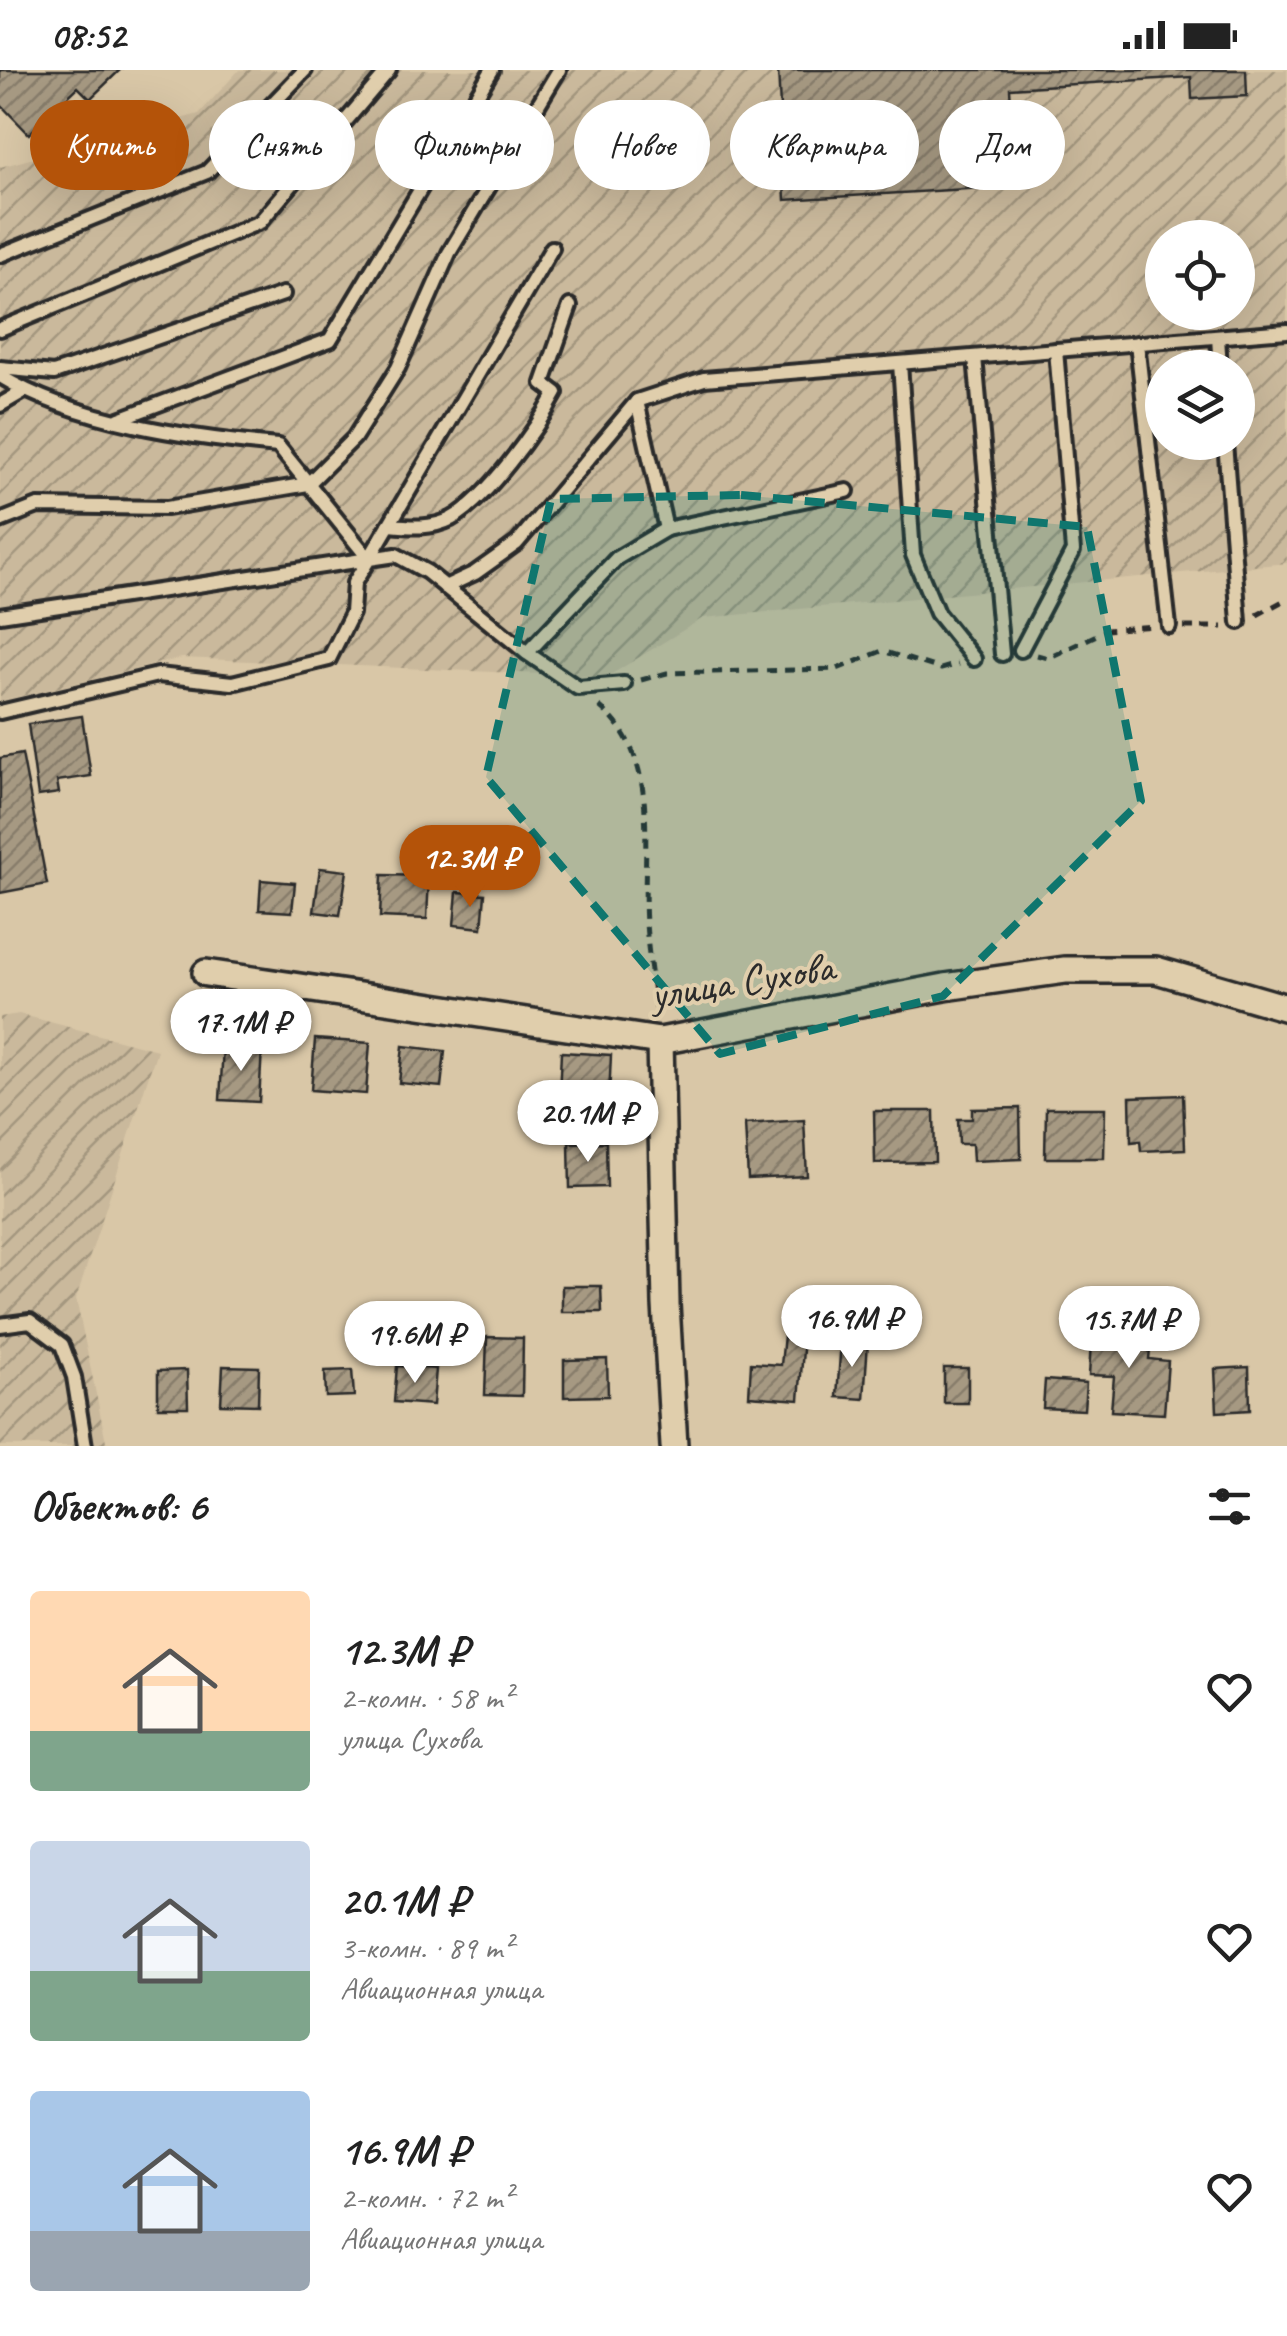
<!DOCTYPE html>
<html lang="ru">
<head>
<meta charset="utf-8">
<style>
	body { margin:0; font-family:Caveat,sans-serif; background:#f6f6f6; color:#222; height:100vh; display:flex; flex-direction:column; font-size:38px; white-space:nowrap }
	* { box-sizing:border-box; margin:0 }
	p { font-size:32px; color:#767676 }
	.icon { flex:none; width:55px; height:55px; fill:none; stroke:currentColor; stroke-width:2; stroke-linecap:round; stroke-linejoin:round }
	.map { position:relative; height:1376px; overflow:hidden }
	.details { display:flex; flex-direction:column; background:#fff; flex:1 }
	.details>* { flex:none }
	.hud { position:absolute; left:30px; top:30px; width:1228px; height:90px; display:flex; gap:20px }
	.fabs { position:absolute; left:1145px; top:150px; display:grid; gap:20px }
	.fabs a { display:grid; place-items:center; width:110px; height:110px; border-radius:50%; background:#fff; box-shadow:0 10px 40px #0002; font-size:50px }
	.price { position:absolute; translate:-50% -85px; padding:0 22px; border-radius:35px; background:#fff; color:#222; font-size:32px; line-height:65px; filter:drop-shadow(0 2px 5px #0008) }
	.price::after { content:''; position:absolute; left:50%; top:60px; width:30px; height:22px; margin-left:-15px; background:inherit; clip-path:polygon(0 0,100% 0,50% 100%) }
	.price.on { background:#b45309; color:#fff }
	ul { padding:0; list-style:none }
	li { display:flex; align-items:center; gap:30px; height:250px; padding:0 30px }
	li span { display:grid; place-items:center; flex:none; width:280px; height:200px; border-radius:10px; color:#555 }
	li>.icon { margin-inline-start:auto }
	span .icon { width:120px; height:120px; fill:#fffc; stroke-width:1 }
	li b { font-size:42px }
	h2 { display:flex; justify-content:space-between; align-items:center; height:120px; padding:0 30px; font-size:42px }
	.tag { padding:0 35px; border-radius:45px; background:#fff; box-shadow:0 10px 40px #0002; font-size:35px; line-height:90px }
	.tag.on { background:#b45309; color:#fff }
	.status { display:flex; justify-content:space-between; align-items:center; height:70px; padding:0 50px; background:#fff; direction:ltr }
	.status svg { height:28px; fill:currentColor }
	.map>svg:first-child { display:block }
	.industrial { fill:url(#industrial-furrows); fill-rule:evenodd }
	.building { fill:url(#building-hatch); stroke:#2b2b2b; stroke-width:2.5 }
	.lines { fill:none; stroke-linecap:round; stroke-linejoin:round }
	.service-casing { stroke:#2b2b2b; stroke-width:20 }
	.minor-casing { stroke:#2b2b2b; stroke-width:32 }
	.path { stroke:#2b2b2b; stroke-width:5; stroke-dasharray:10 8; stroke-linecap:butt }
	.service { stroke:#e0ceac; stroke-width:12 }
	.minor { stroke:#e0ceac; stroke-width:25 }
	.marked { fill:#0f766e; fill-opacity:0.2; stroke:#0f766e; stroke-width:8; stroke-dasharray:20 12; stroke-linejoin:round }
	.labels { text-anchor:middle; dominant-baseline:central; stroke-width:8; stroke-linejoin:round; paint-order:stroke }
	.street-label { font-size:42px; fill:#2b2b2b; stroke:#e0ceac }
</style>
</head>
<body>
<div class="status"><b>08:52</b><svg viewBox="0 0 49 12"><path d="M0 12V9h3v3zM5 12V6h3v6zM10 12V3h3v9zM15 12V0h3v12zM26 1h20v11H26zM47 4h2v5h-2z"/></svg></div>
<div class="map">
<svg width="1287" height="1376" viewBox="0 0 1287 1376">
	<defs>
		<pattern id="industrial-furrows" width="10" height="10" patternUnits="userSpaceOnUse" patternTransform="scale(2.5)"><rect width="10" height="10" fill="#cab99c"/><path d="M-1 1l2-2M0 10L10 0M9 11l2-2" fill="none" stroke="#a4977f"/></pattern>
		<pattern id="building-hatch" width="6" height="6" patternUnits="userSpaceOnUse" patternTransform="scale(2.5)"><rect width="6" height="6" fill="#a69982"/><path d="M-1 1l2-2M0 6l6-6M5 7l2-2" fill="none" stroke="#877d6b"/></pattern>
	</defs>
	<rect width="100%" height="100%" fill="#d9c7a7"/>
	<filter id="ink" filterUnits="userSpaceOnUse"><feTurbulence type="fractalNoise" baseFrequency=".01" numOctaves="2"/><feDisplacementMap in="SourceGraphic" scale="20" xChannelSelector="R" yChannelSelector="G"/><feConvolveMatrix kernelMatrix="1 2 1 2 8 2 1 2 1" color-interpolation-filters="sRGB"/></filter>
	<g filter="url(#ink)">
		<!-- industrial -->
		<g class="industrial">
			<path d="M239,0h1048v493l-584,55 -96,59 -425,-19 -182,43v-534l199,-53zM1162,168h76v74h-76zM1162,298h76v74h-76z"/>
			<path d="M19,944l138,36 -81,249 31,147h-107v-429z"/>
		</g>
		<!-- building -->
		<g class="building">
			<path d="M0,0h120l-30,29 -12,-12 -49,47 -29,-30z"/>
			<path d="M778,0h468l1,26 -55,3 -1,-22 -181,11 6,98 -231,14z"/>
			<path d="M82,646l9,60 -34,5 2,12 -21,3 -10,-72z"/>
			<path d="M22,684l25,130 -47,9v-135z"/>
			<path d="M320,798l27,3 -7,44 -26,-3z"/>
			<path d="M382,805l47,1 -2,43 -47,-2z"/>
			<path d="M261,810l34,3 -3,29 -33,-2z"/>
			<path d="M457,822l28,2 -3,34 -28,-3z"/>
			<path d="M315,969l55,4 -4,51 -55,-4z"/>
			<path d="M223,976l39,2 -3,54 -39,-2z"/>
			<path d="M403,976l42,5 -4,36 -42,-4z"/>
			<path d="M561,982l50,3 -3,64 -50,-2z"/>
			<path d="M1183,1025l2,54 -44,2 -1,-10 -9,1 -1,-45z"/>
			<path d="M1020,1038l1,51 -48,2 -1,-17h-13l-1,-25h14v-10z"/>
			<path d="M1046,1038h59l-1,50h-59z"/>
			<path d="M874,1041h60l1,51 -60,1z"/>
			<path d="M804,1050l3,56 -59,3 -3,-55z"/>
			<path d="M606,1072l1,45 -37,1 -1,-45z"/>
			<path d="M562,1216h39l1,26h-40z"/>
			<path d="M1092,1255l27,2 -1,9 33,3 -2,20 19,2 -4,53 -53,-3 3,-35 -25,-1z"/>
			<path d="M784,1265l20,2 -5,63 -50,-4 2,-33 30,2z"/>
			<path d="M487,1267l36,1 -1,58 -37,-1z"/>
			<path d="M841,1270l27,2 -4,57 -27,-2z"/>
			<path d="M607,1289l1,37 -44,1v-37z"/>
			<path d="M223,1296l36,1 -1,38 -37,-1z"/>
			<path d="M397,1296l39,3 -3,36 -39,-3z"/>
			<path d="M1249,1297l1,43 -33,2 -2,-43z"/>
			<rect x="944" y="1298" width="24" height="35"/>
			<path d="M187,1300l1,37h-30v-36z"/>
			<path d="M352,1300l2,26 -28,1 -1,-26z"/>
			<path d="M1045,1310l41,3 -2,27 -41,-2z"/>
		</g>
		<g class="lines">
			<defs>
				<g id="service">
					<path d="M0,185l207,-83 98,-102"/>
					<path d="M0,259l260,-107 129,-152"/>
					<path d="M1218,267l2,31"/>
					<path d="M1137,273l32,283"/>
					<path d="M975,287l27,297"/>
					<path d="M900,293l13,192 24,58 37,46"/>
					<path d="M0,298l54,5 229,-79"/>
					<path d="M0,306c75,46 191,62 278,70l91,113"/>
					<path d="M637,331l29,128 181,-38"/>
					<path d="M0,335l24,-14"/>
					<path d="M119,349l211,-79 162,-270"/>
					<path d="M1225,372l14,180"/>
					<path d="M0,451l38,-15 129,2 141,-24 46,-46 44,-70 51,-115 110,-183"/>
					<path d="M389,455c22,2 42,4 62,-6 35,-19 86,-90 105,-126l-13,-10 27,-77"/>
					<path d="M369,489l183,-311"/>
					<path d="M445,517l30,-14 42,-30 120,-142 67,-22 583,-48"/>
					<path d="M0,545l369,-56"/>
					<path d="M1021,580l52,-99 -17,-201"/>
					<path d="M527,583l90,-95 49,-29"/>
					<path d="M0,642l158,-37 74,8 97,-24 23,-46 2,-30 15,-24 27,-4 31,17 100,81 51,35 46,-4"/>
					<path d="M0,1255l30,-4 32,24 12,32 11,69"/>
				</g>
				<g id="minor">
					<path d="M206,903l454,68 285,-54 120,-17h91l131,38"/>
					<path d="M660,971l6,263 8,142"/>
				</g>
			</defs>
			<!-- service casing -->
			<use href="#service" class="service-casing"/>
			<!-- minor casing -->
			<use href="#minor" class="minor-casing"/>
			<!-- path -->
			<g class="path">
				<path d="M1257,545l30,-16"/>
				<path d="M1184,557h39"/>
				<path d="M1037,585l11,3 59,-28 46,-4"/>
				<path d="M641,610l26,-7 170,-4 45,-18 59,18 17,-5"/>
				<path d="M599,636c64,52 42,144 47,217 2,31 7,62 11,92"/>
			</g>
			<!-- service -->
			<use href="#service" class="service"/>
			<!-- minor -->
			<use href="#minor" class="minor"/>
		</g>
	</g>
	<!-- marked area -->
	<path class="marked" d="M741,425l346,32 54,274 -198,195 -223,58 -234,-277 65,-278z"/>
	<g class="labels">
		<!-- street labels -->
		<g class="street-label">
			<text transform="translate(742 911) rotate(-9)">улица Сухова</text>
		</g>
	</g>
</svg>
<div class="fabs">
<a><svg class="icon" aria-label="locate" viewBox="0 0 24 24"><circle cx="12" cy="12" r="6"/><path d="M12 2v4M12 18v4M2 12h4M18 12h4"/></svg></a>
<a><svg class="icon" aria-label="layers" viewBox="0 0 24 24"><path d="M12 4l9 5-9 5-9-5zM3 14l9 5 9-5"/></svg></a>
</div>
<b class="price on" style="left:470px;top:840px">12.3M ₽</b>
<b class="price" style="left:241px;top:1004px">17.1M ₽</b>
<b class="price" style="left:588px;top:1095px">20.1M ₽</b>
<b class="price" style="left:852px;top:1300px">16.9M ₽</b>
<b class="price" style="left:1129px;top:1301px">15.7M ₽</b>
<b class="price" style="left:415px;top:1316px">19.6M ₽</b>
<div class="hud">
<a class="tag on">Купить</a>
<a class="tag">Снять</a>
<a class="tag">Фильтры</a>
<a class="tag">Новое</a>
<a class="tag">Квартира</a>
<a class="tag">Дом</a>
</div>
</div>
<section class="details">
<h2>Объектов: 6<svg class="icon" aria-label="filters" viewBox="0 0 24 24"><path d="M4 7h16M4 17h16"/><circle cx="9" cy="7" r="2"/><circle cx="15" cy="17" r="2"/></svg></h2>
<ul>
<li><span style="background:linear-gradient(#ffd9b3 70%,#7fa58c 0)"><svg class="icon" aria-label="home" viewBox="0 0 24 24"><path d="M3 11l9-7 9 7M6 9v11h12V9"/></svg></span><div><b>12.3M ₽</b><p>2-комн. · 58 m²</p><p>улица Сухова</p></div><svg class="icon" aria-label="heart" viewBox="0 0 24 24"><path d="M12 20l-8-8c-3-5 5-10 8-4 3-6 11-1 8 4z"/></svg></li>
<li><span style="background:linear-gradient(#c9d6e8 65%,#7fa58c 0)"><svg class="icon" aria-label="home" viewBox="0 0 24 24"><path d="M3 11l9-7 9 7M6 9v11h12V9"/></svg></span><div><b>20.1M ₽</b><p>3-комн. · 89 m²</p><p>Авиационная улица</p></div><svg class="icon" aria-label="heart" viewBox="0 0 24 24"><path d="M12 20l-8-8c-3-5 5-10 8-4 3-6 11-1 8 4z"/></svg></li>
<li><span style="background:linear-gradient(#a9c7e8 70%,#9aa5b1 0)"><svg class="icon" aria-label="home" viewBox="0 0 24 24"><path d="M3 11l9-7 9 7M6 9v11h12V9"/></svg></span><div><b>16.9M ₽</b><p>2-комн. · 72 m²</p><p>Авиационная улица</p></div><svg class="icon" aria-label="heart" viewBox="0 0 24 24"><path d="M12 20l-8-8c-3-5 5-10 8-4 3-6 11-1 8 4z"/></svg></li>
</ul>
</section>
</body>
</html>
